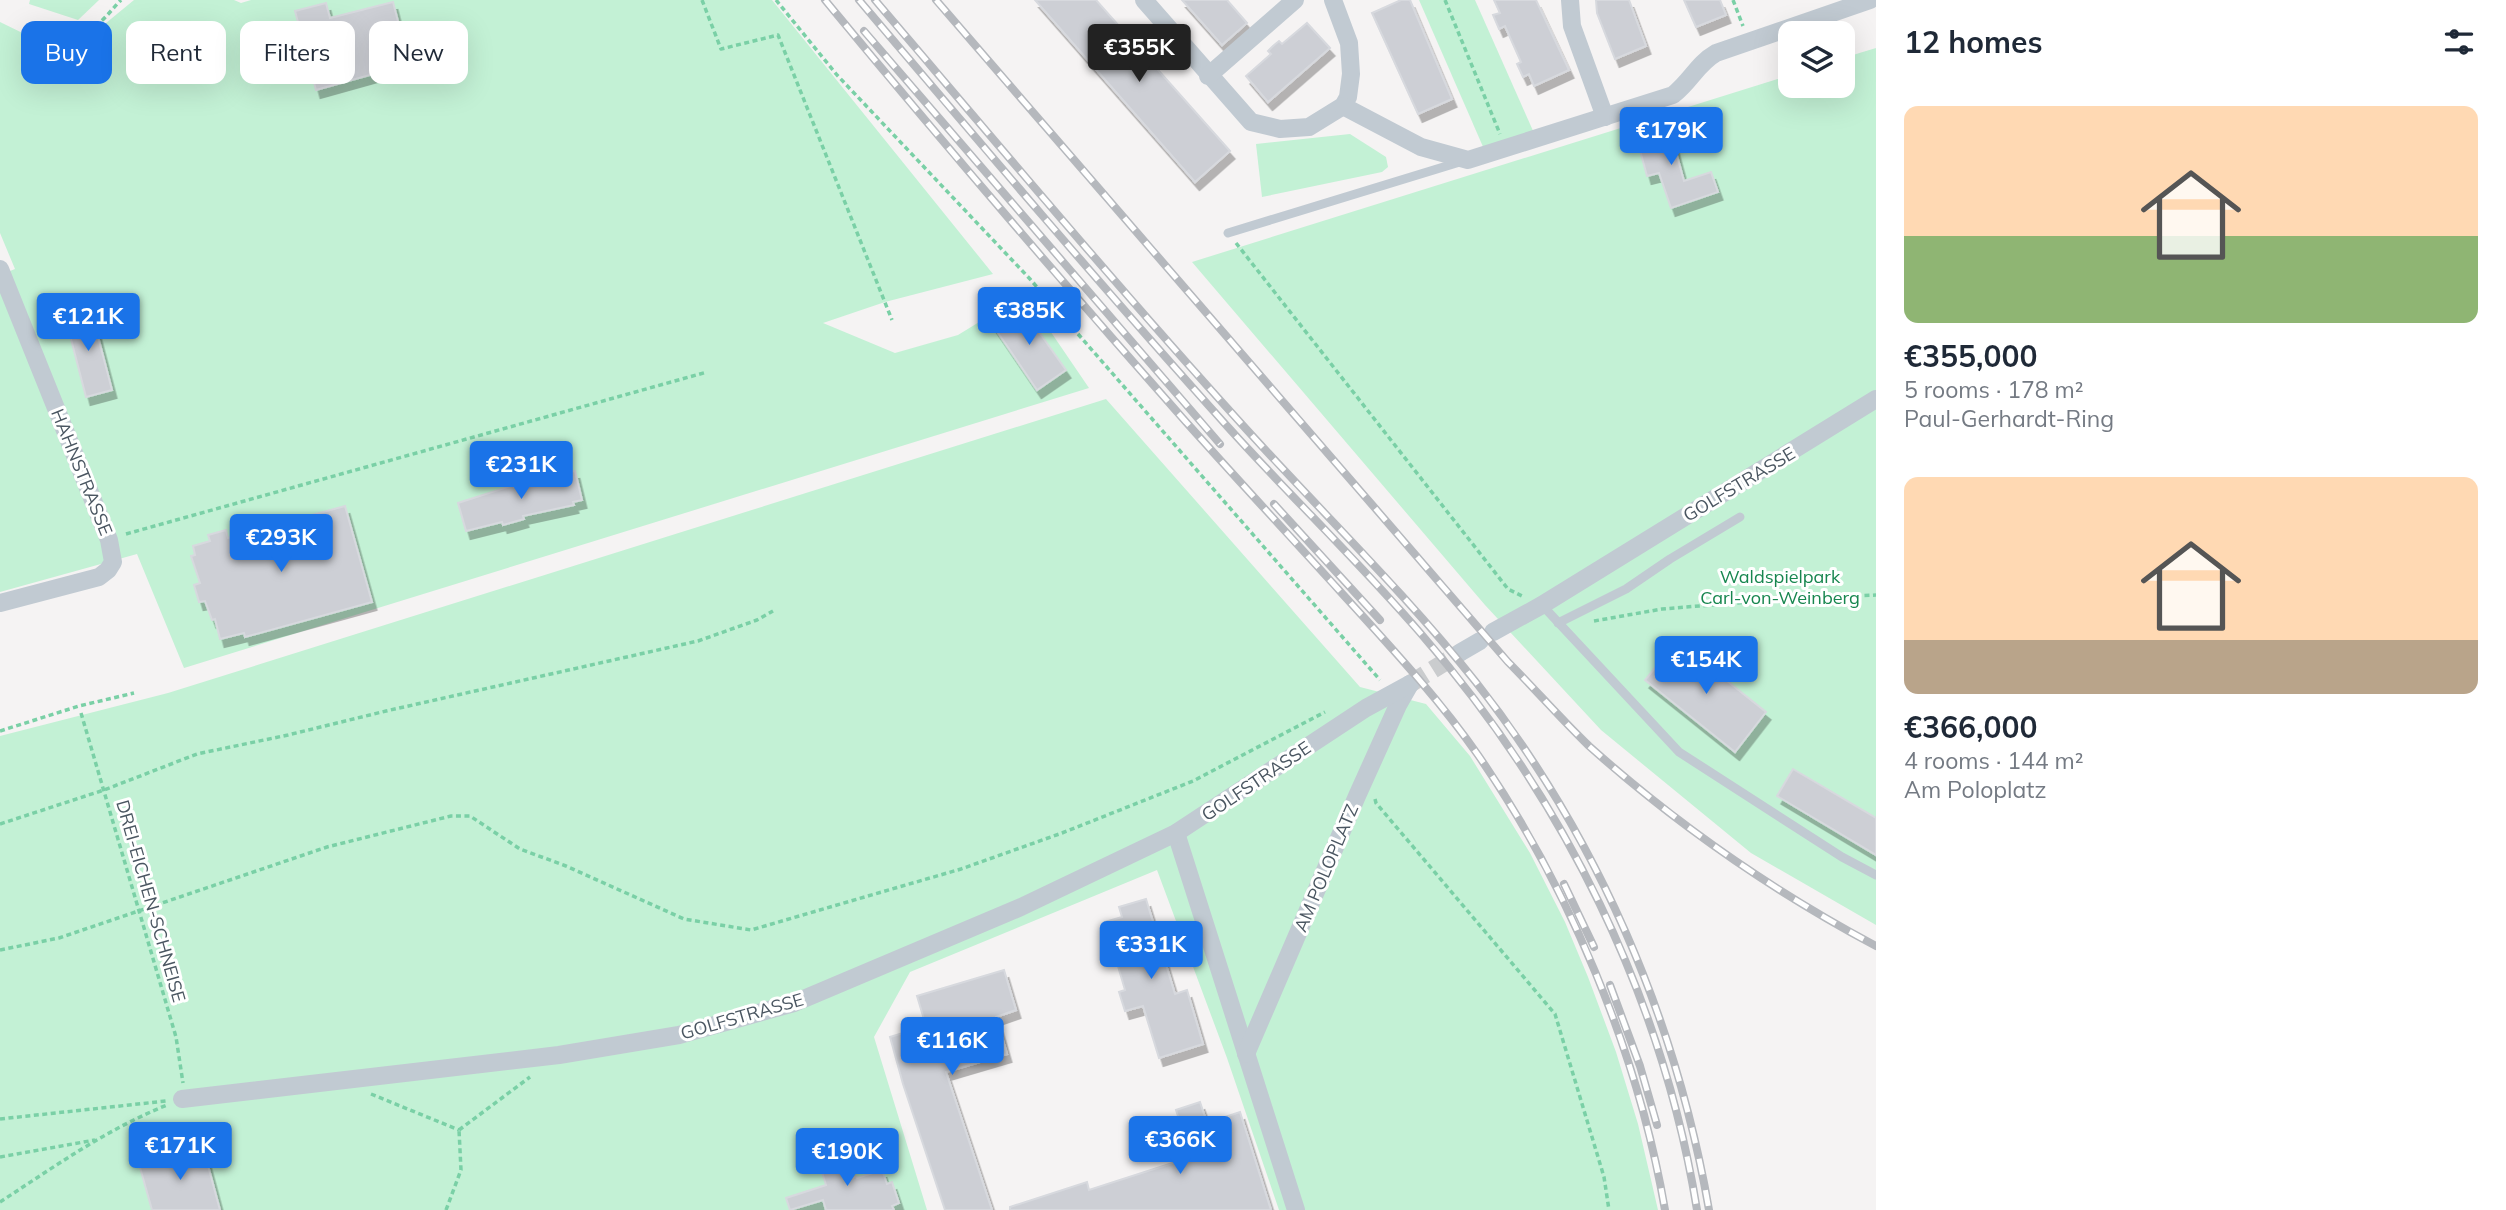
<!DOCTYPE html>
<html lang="en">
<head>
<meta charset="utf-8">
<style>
	body { margin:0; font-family:Mulish,sans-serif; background:#f2f2f3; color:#1f2937; height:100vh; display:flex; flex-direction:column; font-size:26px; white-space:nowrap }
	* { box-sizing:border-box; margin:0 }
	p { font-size:23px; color:#747a83 }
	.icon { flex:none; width:38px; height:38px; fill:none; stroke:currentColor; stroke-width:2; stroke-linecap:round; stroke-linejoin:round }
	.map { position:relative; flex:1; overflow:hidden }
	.panel { display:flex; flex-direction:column; background:#fff; width:630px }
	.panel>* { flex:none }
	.top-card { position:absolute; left:21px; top:21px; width:665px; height:63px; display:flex; gap:14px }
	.tools { position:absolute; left:1778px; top:21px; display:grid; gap:14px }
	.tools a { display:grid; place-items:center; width:77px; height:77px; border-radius:14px; background:#fff; box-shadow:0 7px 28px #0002; font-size:35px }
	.price { position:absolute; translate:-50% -60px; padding:0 16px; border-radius:7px; background:#1a73e8; color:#fff; font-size:23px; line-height:46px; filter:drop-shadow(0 2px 4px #0008) }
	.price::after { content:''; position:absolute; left:50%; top:42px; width:21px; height:16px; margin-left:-10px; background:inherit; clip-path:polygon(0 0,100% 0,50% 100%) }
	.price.selected { background:#222; color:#fff }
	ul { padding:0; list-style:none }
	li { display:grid; align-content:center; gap:14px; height:371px; padding:0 28px }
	li span { display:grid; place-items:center; height:217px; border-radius:14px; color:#555 }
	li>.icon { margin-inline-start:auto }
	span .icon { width:126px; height:126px; fill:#fffc; stroke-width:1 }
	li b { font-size:30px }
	h2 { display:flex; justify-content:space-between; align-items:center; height:84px; padding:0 28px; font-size:30px }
	.chip { padding:0 24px; border-radius:14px; background:#fff; box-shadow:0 7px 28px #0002; font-size:24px; line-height:63px }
	.chip.selected { background:#1a73e8; color:#fff }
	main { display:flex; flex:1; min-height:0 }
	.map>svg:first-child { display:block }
	.green { fill:#c3f1d5 }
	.building { fill:#cdcfd5; stroke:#d7d9de; stroke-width:2; filter:url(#shadow) }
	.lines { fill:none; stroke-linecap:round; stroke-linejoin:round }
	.street-tunnel { stroke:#caccce; stroke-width:18; stroke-dasharray:18 9; stroke-linecap:butt }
	.path { stroke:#7ad0a6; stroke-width:3.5; stroke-dasharray:5 3.5; stroke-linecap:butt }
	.lane { stroke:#c1cad2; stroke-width:9 }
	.street { stroke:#c1cad2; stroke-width:18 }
	.rail-casing { stroke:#b5b8bd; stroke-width:8 }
	.rail { stroke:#fff; stroke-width:5; stroke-dasharray:16; stroke-linecap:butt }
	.labels { text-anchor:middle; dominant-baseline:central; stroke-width:6; stroke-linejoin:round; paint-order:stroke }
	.street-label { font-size:18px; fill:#4a5661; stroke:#fff }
	.park-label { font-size:18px; fill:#17864f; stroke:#fff }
</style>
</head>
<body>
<main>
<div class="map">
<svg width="1876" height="1210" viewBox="0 0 1876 1210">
	<defs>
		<filter id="shadow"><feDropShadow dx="4.5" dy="8" stdDeviation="0" flood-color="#0004"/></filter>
	</defs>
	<rect width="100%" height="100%" fill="#f5f3f3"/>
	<!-- green -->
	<g class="green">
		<path d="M30,0h69l-21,20 -49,-16z"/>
		<path d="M134,0h100l7,3 10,-3h521l221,274 -108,28 -62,21 72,30 63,-18 67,-41 64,94 -905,280 -47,-114 -137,38v-317l15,-6 -15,-36v-211l43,21 46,-6z"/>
		<path d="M1419,0h56l59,133 -50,16z"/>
		<path d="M1876,48v877l-125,-72 -150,-123 -116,-125 -293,-343 598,-187v11h53v-28z"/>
		<path d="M1350,134l36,23 2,10 -6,5 -120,25 -6,-53z"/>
		<path d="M1106,399l254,288 66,17 44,52 60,97 35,69 23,55 28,75 22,72 20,86h-379l-52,-152 -70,-188 -247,102 -36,65 53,173h-927v-474l168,-43z"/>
	</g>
	<!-- building -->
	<g class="building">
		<path d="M1035,0h61l134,151 -35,31z"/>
		<path d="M1182,0h45l20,23 -25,22z"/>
		<path d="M1401,0h9l42,99 -34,15 -46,-101z"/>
		<path d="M1494,0h42l33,70 -35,16 -5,-12 -6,3 -6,-13 4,-2 -16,-36 -6,3 -6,-14 7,-2z"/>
		<path d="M1596,0h33l17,46 -31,13 -18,-46z"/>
		<path d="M1684,0h36l6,15 -30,12z"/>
		<path d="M393,2l16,62 -93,26 -21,-79 31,-8 4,15z"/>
		<path d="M1307,23l23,25 -62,54 -22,-26 25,-22 -3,-3 5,-5 6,-5 3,3z"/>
		<path d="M1668,123l16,58 27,-9 7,20 -47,16 -12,-35 -12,3 -12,-44z"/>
		<path d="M1019,304l47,66 -29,20 -45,-66z"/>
		<path d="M91,310l21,80 -26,7 -21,-81z"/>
		<path d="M575,471l7,29 -9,2 1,3 -51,11 1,3 -21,6 -1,-3 -36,9 -8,-28 56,-18v2l30,-7v-3z"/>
		<path d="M345,506l27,96 -127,35 -1,-4 -24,6 -5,-20 -3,1 -7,-19 -6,1 -5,-17 6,-2 -9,-27 4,-1 -2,-9 17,-5 -2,-6 18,-5 2,8z"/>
		<path d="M1677,641l89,71 -31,40 -90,-72z"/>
		<path d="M1793,769l83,49v37l-99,-59z"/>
		<path d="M1146,899l29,95 12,-4 16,54 -44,14 -16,-52 -18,5 -6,-19 6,-2 -20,-68 17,-5 -3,-10z"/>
		<path d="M1004,970l12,40 -20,7 11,37 -61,18 46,138h-47l-42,-126 -13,-47 36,-11 -9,-30z"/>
		<path d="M1200,1102l7,21 33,-11 31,98h-261v-3l77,-25 2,8 102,-33 -15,-47z"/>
		<path d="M203,1147l17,63h-68l-13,-46z"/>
		<path d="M842,1148l10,30 4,-2 1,2 25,-8 5,14 5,-2 7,21 -7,3 2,4h-68l-3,-10 -33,10 -4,-12 40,-13 -9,-29z"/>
	</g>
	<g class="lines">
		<!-- street-tunnel -->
		<path class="street-tunnel" d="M1410,684l51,-32"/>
		<!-- path -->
		<g class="path">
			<path d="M702,0l19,49 57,-14 114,285"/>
			<path d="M776,0l61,75 193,204 350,401"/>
			<path d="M1445,0l55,134"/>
			<path d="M1733,0l10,26"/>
			<path d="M70,25c28,9 33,-7 51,-25"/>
			<path d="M1236,243l272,346 16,8"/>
			<path d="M126,534l581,-162"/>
			<path d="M1594,621l68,-12 123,-10 91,-4"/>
			<path d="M81,713l95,324 7,46"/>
			<path d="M0,731l79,-25 55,-13"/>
			<path d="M1375,799l1,4 179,211 49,163 5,33"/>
			<path d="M0,824l104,-34 93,-36 91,-19 98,-24 312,-70 59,-21 16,-9"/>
			<path d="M0,950l59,-12 268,-91 124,-31h19l50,33 46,17 118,53 67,11 210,-61 101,-36 131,-52 132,-69"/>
			<path d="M371,1094l88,36"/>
			<path d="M0,1119l166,-18"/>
			<path d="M459,1130l71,-53"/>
			<path d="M0,1157l95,-17"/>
			<path d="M0,1202c54,-35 107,-73 167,-97"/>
			<path d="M446,1210l15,-40 -2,-40"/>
		</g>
		<!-- lane -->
		<g class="lane">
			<path d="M1228,233l235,-72"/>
			<path d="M1542,605l137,147 163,105 34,18"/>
			<path d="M1558,623l68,-34 44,-30 70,-42"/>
		</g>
		<!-- street -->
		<g class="street">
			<path d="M1144,0l107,122 29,7 29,-2 34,-21 5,-9 3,-23 -2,-31 -16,-43"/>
			<path d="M1570,0l2,26 33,91"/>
			<path d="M1208,76l87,-76"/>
			<path d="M1343,106l78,41 47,13 205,-65c18,-14 24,-31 43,-42l154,-53"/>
			<path d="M0,269l109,271 4,22 -5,8 -9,7 -99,26"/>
			<path d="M1493,632l49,-27 334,-206"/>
			<path d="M1461,652l19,-11"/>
			<path d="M1176,833l120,377"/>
			<path d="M1246,1054l111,-258 41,-91 12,-21"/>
			<path d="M182,1099l377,-44 120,-20 115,-32 227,-96 155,-74 190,-125 44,-24"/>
		</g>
		<defs>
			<g id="rail">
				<path d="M825,0c118,143 238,283 361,422 50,56 101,111 152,167 48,53 99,107 140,166 91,132 160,297 187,455"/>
				<path d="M859,0c121,143 243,287 368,426 64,71 133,137 195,209 141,162 241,363 275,575"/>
				<path d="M875,0c120,141 239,283 363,420 78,87 164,169 237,261 121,153 201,337 234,529"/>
				<path d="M936,0l572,662c27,27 53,57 81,84 87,78 184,145 287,200"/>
				<path d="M864,31l356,413"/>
				<path d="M1274,504l106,116"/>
				<path d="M1564,884l30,63"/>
				<path d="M1610,985l30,81 17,59"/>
			</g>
		</defs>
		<!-- rail casing -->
		<use href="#rail" class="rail-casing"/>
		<!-- rail -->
		<use href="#rail" class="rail"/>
	</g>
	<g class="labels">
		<!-- street labels -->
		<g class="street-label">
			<text transform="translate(82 472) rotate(68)">HAHNSTRASSE</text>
			<text transform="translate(1739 484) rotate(-31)">GOLFSTRASSE</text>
			<text transform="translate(1256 781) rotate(-34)">GOLFSTRASSE</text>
			<text transform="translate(1326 868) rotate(-67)">AM POLOPLATZ</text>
			<text transform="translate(151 901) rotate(74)">DREI-EICHEN-SCHNEISE</text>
			<text transform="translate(742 1016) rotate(-16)">GOLFSTRASSE</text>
		</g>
		<!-- park labels -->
		<g class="park-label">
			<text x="1780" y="576">Waldspielpark<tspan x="1780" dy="21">Carl-von-Weinberg</tspan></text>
		</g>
	</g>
</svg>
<div class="tools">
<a><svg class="icon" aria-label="layers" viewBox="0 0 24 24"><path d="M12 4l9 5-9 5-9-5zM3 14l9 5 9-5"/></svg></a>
</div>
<b class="price selected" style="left:1139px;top:84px">€355K</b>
<b class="price" style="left:1671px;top:167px">€179K</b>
<b class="price" style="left:1029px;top:347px">€385K</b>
<b class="price" style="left:88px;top:353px">€121K</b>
<b class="price" style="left:521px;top:501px">€231K</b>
<b class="price" style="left:281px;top:574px">€293K</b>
<b class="price" style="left:1706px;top:696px">€154K</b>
<b class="price" style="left:1151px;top:981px">€331K</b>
<b class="price" style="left:952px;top:1077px">€116K</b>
<b class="price" style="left:1180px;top:1176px">€366K</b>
<b class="price" style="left:180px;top:1182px">€171K</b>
<b class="price" style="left:847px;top:1188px">€190K</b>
<div class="top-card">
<a class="chip selected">Buy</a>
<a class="chip">Rent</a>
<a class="chip">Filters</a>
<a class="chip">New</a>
</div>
</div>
<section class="panel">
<h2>12 homes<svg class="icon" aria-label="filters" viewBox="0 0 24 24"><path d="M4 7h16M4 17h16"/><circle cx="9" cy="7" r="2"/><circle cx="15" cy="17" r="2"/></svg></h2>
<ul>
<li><span style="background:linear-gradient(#ffd9b3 60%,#8fb573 0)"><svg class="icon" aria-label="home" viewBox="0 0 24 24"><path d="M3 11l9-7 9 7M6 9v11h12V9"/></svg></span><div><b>€355,000</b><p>5 rooms · 178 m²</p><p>Paul-Gerhardt-Ring</p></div></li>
<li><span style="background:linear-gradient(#ffd9b3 75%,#b9a48a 0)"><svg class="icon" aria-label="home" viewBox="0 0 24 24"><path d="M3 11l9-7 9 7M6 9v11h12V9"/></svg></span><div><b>€366,000</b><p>4 rooms · 144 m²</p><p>Am Poloplatz</p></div></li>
</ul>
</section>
</main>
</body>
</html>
